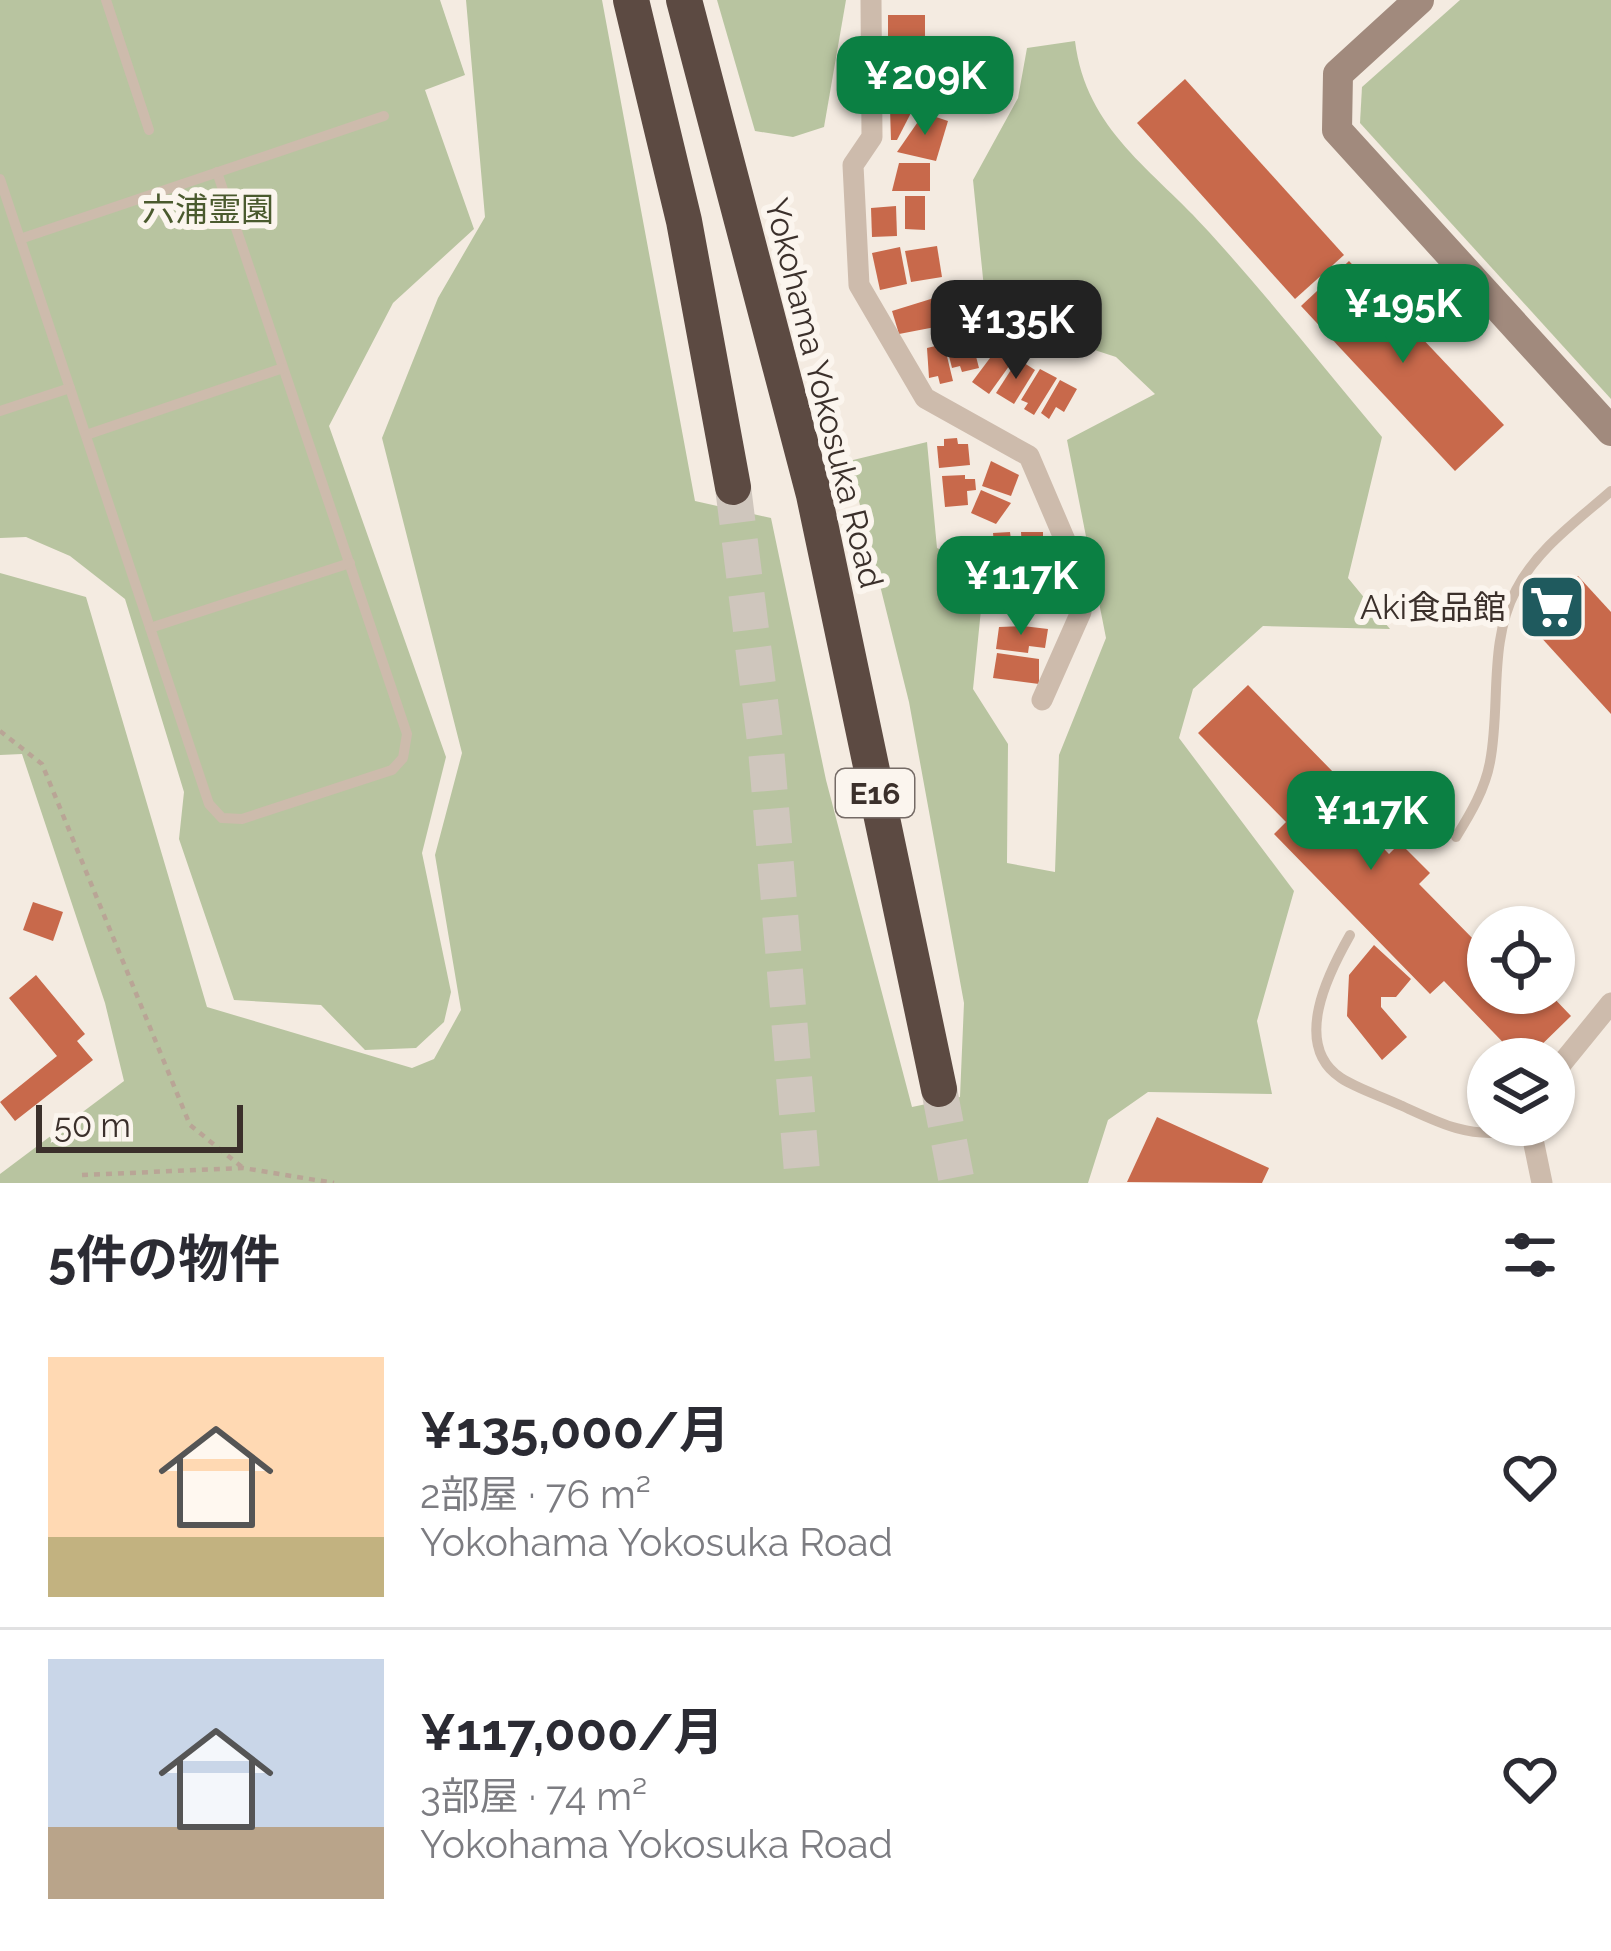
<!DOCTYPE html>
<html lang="ja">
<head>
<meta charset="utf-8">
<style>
	body { margin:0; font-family:Raleway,"Noto Sans JP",sans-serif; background:#f7f7f7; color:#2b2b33; height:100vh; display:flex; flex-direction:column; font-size:45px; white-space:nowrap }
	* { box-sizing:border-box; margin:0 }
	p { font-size:39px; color:#7c7c81 }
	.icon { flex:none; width:66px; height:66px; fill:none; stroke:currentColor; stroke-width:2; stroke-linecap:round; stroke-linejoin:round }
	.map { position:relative; height:1183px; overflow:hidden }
	.details { display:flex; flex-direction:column; background:#fff; flex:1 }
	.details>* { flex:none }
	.controls { position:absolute; left:1467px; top:906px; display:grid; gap:24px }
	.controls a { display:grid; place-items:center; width:108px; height:108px; border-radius:50%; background:#fff; box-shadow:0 3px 9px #0004; font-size:60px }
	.scale { position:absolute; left:36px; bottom:30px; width:207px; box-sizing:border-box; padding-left:12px; border:6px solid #3b302b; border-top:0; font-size:33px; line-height:42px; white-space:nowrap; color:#3b302b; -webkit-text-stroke:9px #fbf5ee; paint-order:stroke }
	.price { position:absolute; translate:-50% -102px; padding:0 27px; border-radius:24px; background:#0b8043; color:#fff; font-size:39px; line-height:78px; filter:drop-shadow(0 3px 6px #0008) }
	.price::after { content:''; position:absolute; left:50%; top:72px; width:36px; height:27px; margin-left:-18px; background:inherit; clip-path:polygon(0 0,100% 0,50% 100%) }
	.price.selected { background:#222; color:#fff }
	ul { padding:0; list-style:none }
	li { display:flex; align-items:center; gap:36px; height:300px; padding:0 48px }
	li+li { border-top:3px solid #e1e1e2 }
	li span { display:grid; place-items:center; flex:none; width:336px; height:240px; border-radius:0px; color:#555 }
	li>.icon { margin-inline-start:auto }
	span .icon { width:144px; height:144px; fill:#fffc; stroke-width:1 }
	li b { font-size:51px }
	h2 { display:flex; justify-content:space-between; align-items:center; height:144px; padding:0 48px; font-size:51px }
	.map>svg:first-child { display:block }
	.green { fill:#b8c4a0 }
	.building { fill:#c8694b }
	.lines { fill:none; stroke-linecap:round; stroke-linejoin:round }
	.highway-tunnel { stroke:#cfc6bd; stroke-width:36; stroke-dasharray:36 18; stroke-linecap:butt }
	.path { stroke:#b9a596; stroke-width:4.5; stroke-dasharray:6 6; stroke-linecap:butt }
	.lane { stroke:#cdbbac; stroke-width:10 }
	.street { stroke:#cdbbac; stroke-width:21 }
	.secondary { stroke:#a18a7d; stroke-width:30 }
	.highway { stroke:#5c4a42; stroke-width:36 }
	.labels { text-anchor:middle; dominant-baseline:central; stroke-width:12; stroke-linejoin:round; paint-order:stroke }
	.shield { fill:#fbf5ee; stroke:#756b66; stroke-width:3 }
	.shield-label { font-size:30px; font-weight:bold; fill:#3b302b }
	.park-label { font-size:33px; fill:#4a5a2e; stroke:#fbf5ee }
	.street-label { font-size:33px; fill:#3b302b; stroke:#fbf5ee }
	.poi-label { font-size:33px; fill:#3b302b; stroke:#fbf5ee; text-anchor:end }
</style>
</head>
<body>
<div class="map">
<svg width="1611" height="1183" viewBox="0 0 1611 1183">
	<rect width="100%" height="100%" fill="#f4ebe1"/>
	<!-- green -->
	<g class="green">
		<path d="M0,0h440l25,75 -40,15 49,139 -81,74 -64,123 117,331 -24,96 29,139 -7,30 -28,26 -51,2 -44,-45 -87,-5 -55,-161 5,-47 -59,-193 -55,-43 -44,-19 -26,1z"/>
		<path d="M466,0h136l93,501 76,17 55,262 86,327 48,-10 4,-94 -55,-301 -60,-241 78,-19 10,106 48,22 -12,119 35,55 -1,119 48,9 4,-117 47,-117 -39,-198 88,-46 -39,-37 -98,-32 -34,-37 -11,-108 45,-82 9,-50 48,-7c11,90 79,129 134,191 60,66 116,137 173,205l-34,141 42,51 -127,-3 -70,63 -14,49 115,153 -37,130 15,73 -124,-2 -40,28 -20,63h-1088v-9l124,-93 -19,-78 -83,-249 -22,1v-182l86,24 121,410 205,61 22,-9 27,-49 -26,-155 27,-102 -80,-315 56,-140 47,-81z"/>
		<path d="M717,0h129l-22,127 -31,10 -38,-6z"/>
		<path d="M1460,0h151v399l-251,-276 2,-36z"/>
	</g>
	<!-- building -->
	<g class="building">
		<rect x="888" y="15" width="37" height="34"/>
		<path d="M926,56l2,31 -30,2 -8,-31z"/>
		<path d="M1185,79l159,176 -49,44 -158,-176z"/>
		<path d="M890,109h23l-16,31h-6z"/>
		<path d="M924,113l24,8 -12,40 -39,-9z"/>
		<path d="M899,163h31v28h-38z"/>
		<path d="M905,196h20v34l-20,-1z"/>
		<path d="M896,206l1,30 -25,1 -1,-29z"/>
		<path d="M937,246l5,31 -31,5 -6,-31z"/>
		<path d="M900,247l7,37 -27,6 -8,-37z"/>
		<path d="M1349,261l155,164 -49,46 -154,-165z"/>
		<path d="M947,294l9,29 -57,11 -7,-23z"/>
		<path d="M971,337l8,31 -17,4 -2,-6 -8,2 -6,-24z"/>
		<path d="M944,344l9,37 -13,3 -2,-8 -9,2 -2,-30z"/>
		<path d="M996,350l16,12 -23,32 -17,-12z"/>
		<path d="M1018,359l17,11 -21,34 -18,-11z"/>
		<path d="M1040,369l17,9 -23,37 -10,-6 4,-6 -7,-3z"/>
		<path d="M1060,380l17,9 -13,23 -8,-5 -7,12 -8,-6z"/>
		<path d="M957,438l1,6h10l2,21 -31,3 -2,-22h7v-7z"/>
		<path d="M991,461l28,14 -8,21 -29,-10z"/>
		<path d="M965,475v4h10l1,11 -9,1 1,14 -23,2 -3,-31z"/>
		<path d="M981,490l30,13 -15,21 -25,-11z"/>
		<path d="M1010,532l1,8 6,-1 2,28 -14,1 -9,-4 -3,-31z"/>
		<path d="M1021,532h22v7l8,-1v27l-28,1z"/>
		<path d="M1578,576l33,36v102l-84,-92z"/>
		<path d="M1001,578l49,1 3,35 -48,-2z"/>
		<path d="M1023,626l25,3 -3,19 -16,-2 -1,7 -32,-4 3,-22z"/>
		<path d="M997,653l42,6v25l-46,-6z"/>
		<path d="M1248,685l87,89 -13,12 67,68 11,-11 30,30 -11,11 63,64 6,-7v52h61l22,23 -44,43h-8l-75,-78 -14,13 -156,-160 12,-12 -88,-89z"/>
		<path d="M33,902l30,10 -10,29 -30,-11z"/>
		<path d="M1374,945l37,34 -15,18h-15v10l26,30 -25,23 -35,-44 2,-41z"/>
		<path d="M36,975l49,59 -8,7 16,19 -78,61 -15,-19 57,-46 -48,-58z"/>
		<path d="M1157,1117l112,51 -7,15 -135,-1z"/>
	</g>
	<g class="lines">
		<!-- highway-tunnel -->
		<g class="highway-tunnel">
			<path d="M733,487l33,262 37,434"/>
			<path d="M939,1089l18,94"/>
		</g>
		<!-- path -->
		<g class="path">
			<path d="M0,731l42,33 148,361 53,43"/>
			<path d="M82,1175l161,-7 91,15"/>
		</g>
		<!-- lane -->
		<g class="lane">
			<path d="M106,0l43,130"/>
			<path d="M0,179l209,625 13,14 20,1 150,-49 11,-12 4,-24 -190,-562"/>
			<path d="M20,239l364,-123"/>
			<path d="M0,411l70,-23"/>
			<path d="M86,435l197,-67"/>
			<path d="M150,628l200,-65"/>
			<path d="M1456,837c15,-24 29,-48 34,-75 11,-57 -2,-119 26,-172 21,-41 61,-69 95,-99"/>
			<path d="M1350,935c-21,37 -59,110 -9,143 17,11 40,18 59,27 36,16 64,32 105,27l6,-7"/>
		</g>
		<!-- street -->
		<g class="street">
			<path d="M871,0l1,137 -19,28 6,120 66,113 104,58 50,117 2,39 -39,88"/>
			<path d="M1554,1073l57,-70"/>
			<path d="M1530,1125l12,58"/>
		</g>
		<!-- secondary -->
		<path class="secondary" d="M1419,0l-81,74 -1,56 274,301"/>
		<!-- highway -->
		<g class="highway">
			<path d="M631,0l53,221 49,266"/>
			<path d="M684,0l130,495 125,594"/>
		</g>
	</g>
	<!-- icons -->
	<defs>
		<symbol id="supermarket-square" viewBox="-11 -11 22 22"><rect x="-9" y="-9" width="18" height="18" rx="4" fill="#1f5a5e" stroke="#fbf5ee"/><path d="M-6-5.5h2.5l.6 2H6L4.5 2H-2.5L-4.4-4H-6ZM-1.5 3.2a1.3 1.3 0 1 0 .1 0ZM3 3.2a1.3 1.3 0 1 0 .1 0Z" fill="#fff"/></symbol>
	</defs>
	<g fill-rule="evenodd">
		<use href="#supermarket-square" x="1514" y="569" width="76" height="76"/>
	</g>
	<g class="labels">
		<!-- shield labels -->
		<rect class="shield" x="836" y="769" width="78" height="48" rx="9"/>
		<g class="shield-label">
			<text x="875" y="793">E16</text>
		</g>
		<!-- park labels -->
		<g class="park-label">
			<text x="208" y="209">六浦霊園</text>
		</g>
		<!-- street labels -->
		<g class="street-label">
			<text transform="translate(824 393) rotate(76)">Yokohama Yokosuka Road</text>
		</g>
		<!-- poi labels -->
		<g class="poi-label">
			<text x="1506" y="607">Aki食品館</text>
		</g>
	</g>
</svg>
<div class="controls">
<a><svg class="icon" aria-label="locate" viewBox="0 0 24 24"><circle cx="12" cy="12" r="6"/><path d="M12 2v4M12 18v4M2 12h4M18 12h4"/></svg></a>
<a><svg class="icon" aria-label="layers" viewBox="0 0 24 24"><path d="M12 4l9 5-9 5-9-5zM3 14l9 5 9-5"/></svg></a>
</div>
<div class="scale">50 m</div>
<b class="price" style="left:925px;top:138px">¥209K</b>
<b class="price" style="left:1403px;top:366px">¥195K</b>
<b class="price selected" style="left:1016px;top:382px">¥135K</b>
<b class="price" style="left:1021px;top:638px">¥117K</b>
<b class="price" style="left:1371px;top:873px">¥117K</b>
</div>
<section class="details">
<h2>5件の物件<svg class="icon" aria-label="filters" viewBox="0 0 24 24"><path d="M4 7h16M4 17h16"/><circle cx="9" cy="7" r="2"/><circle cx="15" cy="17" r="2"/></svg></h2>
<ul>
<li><span style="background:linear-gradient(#ffd9b3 75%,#c2b280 0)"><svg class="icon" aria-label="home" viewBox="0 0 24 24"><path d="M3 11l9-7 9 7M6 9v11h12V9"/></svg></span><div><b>¥135,000/月</b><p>2部屋 · 76 m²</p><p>Yokohama Yokosuka Road</p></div><svg class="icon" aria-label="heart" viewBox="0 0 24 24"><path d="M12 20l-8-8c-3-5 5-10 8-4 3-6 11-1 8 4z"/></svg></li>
<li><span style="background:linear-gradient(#c9d6e8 70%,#b9a48a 0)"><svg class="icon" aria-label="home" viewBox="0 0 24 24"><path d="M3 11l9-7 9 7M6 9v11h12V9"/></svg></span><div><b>¥117,000/月</b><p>3部屋 · 74 m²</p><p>Yokohama Yokosuka Road</p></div><svg class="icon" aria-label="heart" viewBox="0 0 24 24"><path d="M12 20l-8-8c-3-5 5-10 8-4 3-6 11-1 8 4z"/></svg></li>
</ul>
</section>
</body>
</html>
